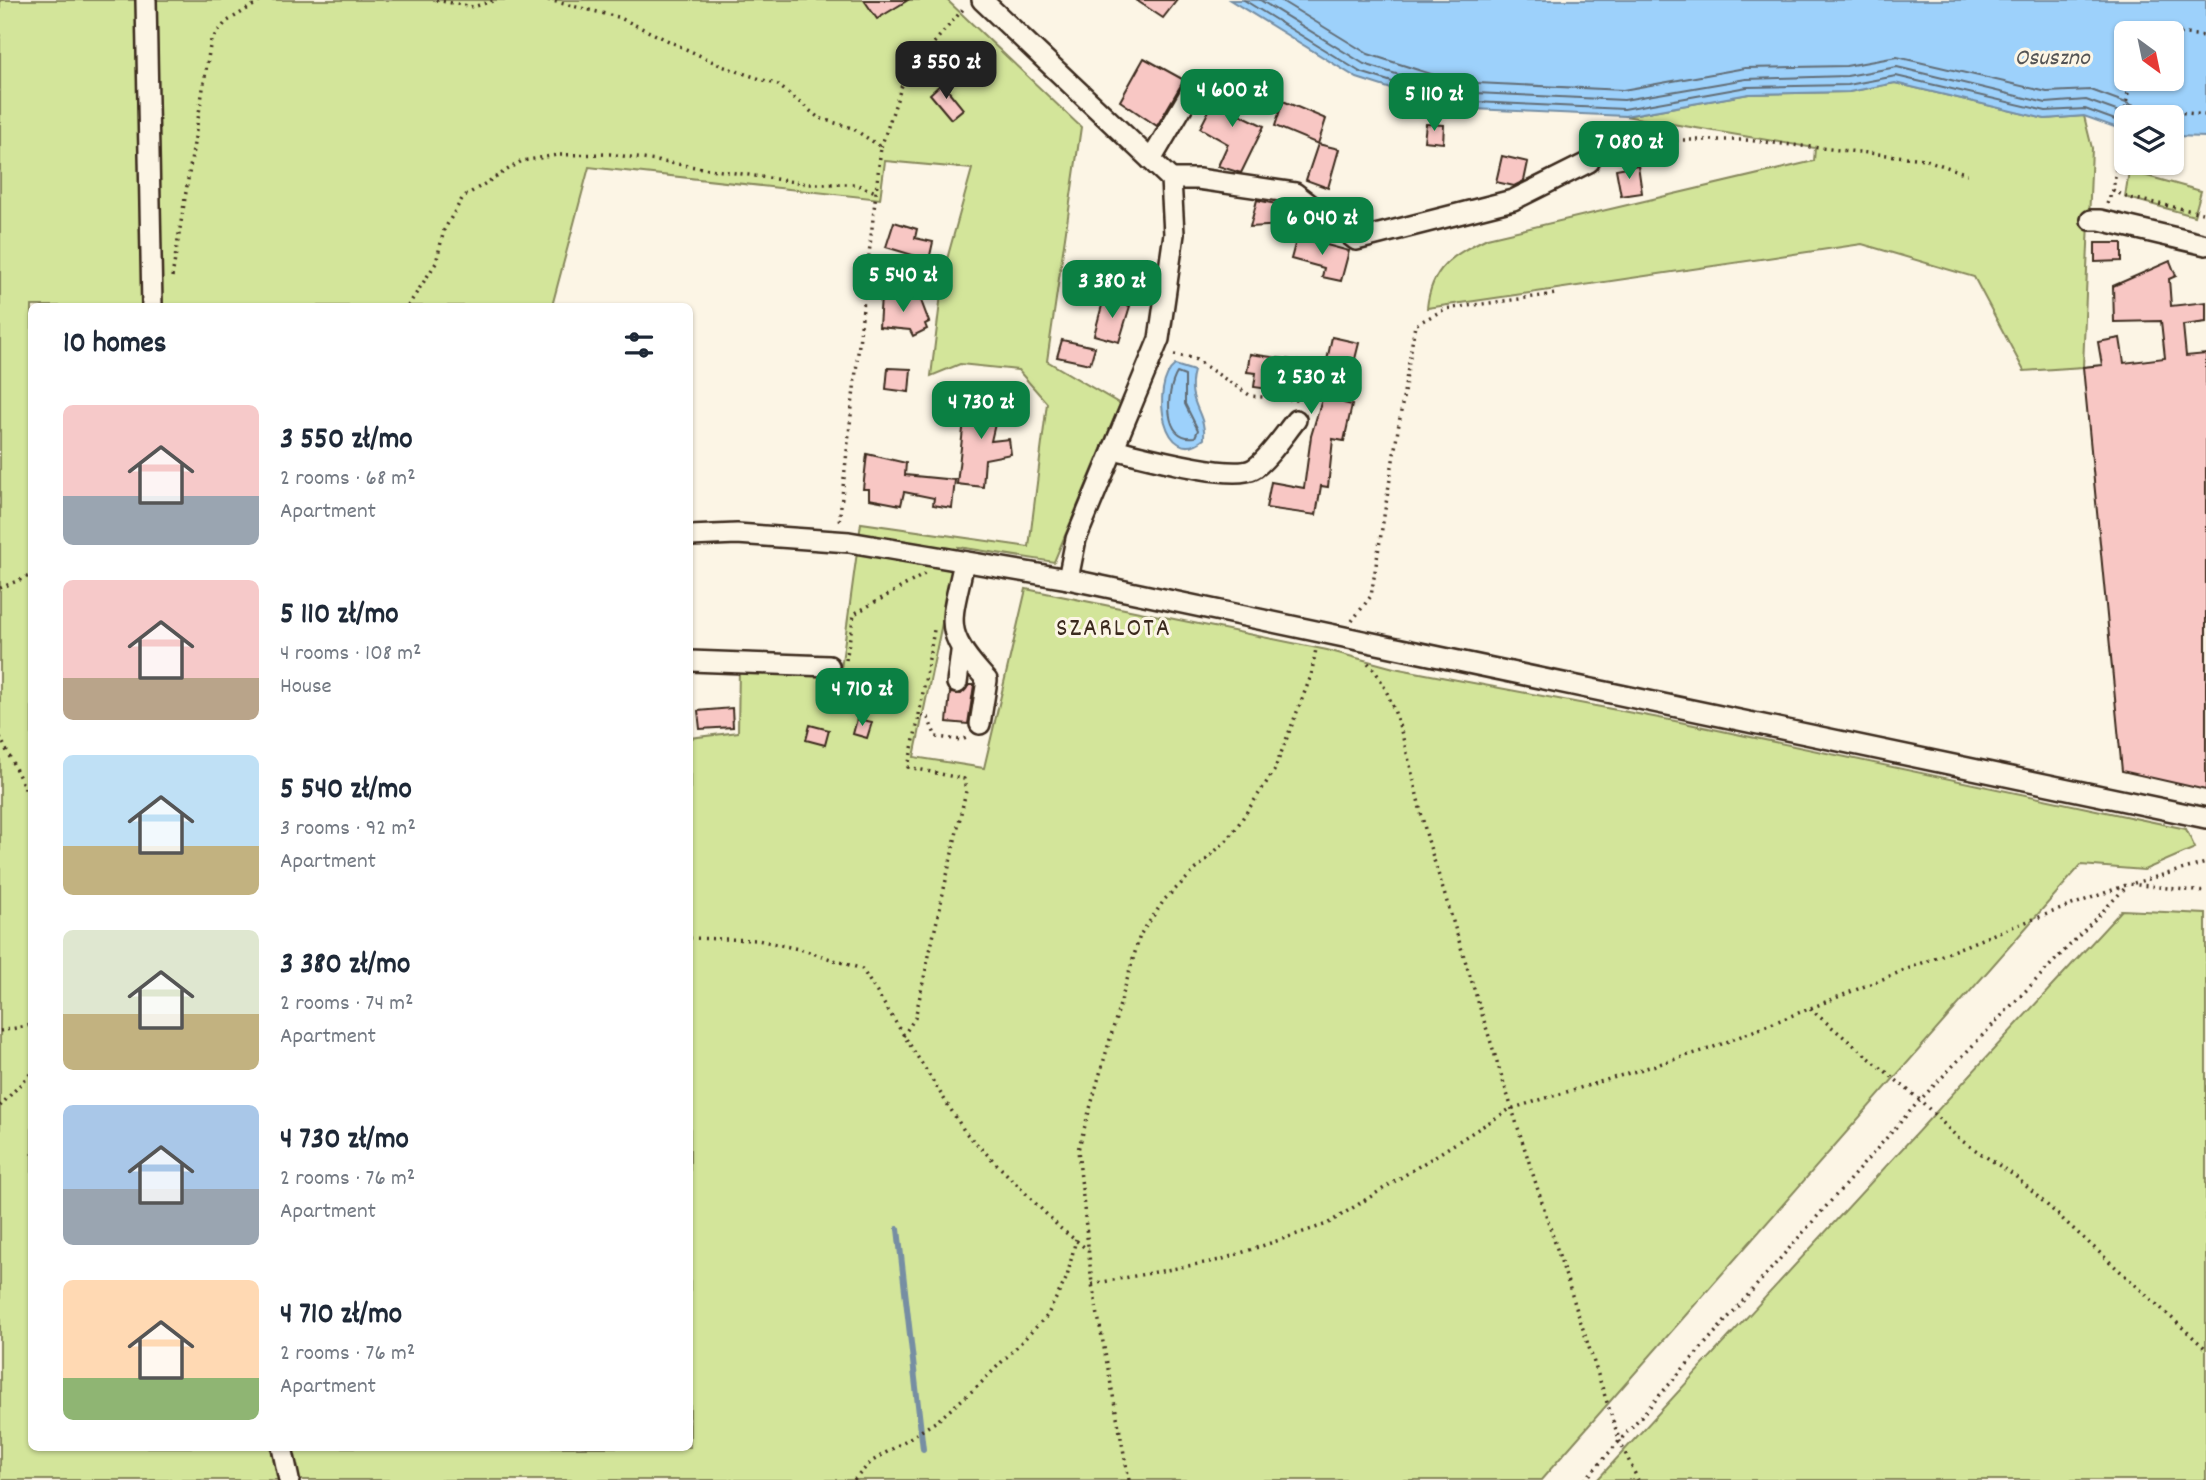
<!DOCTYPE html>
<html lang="en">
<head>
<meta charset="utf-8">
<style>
	body { margin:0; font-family:Dekko,sans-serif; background:#f2f2f3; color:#1f2937; height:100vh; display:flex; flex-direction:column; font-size:26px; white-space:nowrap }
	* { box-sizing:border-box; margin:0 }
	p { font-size:23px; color:#747a83 }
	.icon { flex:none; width:38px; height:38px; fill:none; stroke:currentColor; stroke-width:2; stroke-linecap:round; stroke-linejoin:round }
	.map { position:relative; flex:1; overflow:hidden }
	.details { position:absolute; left:28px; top:303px; width:665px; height:1148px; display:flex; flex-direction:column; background:#fff; border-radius:10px; box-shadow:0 2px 5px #0004 }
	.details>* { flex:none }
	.needle { width:46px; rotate:147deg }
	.fabs { position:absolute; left:2114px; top:21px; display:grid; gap:14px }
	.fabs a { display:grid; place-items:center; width:70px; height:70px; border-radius:10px; background:#fff; box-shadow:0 2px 5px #0004; font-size:35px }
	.price { position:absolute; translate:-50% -60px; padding:0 16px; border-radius:14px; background:#0b8043; color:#fff; font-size:23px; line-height:46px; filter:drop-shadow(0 2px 4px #0008) }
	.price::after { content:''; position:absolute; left:50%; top:42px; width:21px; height:16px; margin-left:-10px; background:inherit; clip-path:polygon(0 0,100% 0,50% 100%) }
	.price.active { background:#222; color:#fff }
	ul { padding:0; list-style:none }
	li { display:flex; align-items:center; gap:21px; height:175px; padding:0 35px }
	li span { display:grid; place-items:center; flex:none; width:196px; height:140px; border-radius:10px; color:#555 }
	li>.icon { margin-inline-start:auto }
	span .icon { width:84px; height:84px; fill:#fffc; stroke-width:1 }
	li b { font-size:30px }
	h2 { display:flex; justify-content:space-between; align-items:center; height:84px; padding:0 35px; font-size:30px }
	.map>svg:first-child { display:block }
	.green { fill:#d3e59a; stroke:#87885c; stroke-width:2; fill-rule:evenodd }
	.water { fill:#9dd1fb; stroke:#768ea3; stroke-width:2; fill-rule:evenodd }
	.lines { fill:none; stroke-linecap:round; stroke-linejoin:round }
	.shore { stroke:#626d76; stroke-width:2 }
	.stream { stroke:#768ea3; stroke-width:6 }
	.building { fill:#f8c7c4; stroke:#3b2a1e; stroke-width:2 }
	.minor-casing { stroke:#3b2a1e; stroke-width:24 }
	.path { stroke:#3b2a1e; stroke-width:3.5; stroke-dasharray:2 5; stroke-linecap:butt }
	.minor { stroke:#fcf5e5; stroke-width:19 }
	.labels { text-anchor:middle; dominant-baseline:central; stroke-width:6; stroke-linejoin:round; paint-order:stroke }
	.water-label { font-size:24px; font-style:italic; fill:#545455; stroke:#fcf5e5 }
	.quarter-label { font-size:26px; letter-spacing:2px; fill:#3b2a1e; stroke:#fcf5e5 }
</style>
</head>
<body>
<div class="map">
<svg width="2206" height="1480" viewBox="0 0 2206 1480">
	<rect width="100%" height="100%" fill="#fcf5e5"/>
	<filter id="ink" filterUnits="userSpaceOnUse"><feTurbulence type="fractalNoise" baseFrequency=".0143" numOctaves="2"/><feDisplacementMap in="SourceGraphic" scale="14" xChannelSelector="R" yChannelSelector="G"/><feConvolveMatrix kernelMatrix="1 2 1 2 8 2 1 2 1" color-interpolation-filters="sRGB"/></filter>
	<g filter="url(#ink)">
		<!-- green -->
		<g class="green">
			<path d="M0,0h947l134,127 -34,234 73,43 -66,158 -96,-15 -44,210 70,11 42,-179 301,61 67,18 281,53 511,108 9,19 -51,22 -63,-5 -540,615h-1541zM885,161l87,8 -28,101 -13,106 29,-12 58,6 29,33 -18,144 -168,-24 -20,146 -102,-1 -1,64 -48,6v709h-658v-1141h520l37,-139 291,32z"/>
			<path d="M1895,83l150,36 39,-3 8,32 -9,219 -59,4 -50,-94 -112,-33 -435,64c4,-41 26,-53 60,-70l327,-77 1,-13 -190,-32 124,-22 100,-2z"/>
			<path d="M2129,171l72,20 -7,25 -69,-19z"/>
			<path d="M2122,910l84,4v566h-609z"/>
		</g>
		<!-- water -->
		<g class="water">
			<path d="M1230,0h976v137l-34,-1v-19h-46v14l-42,-15 -39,3 -150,-36 -46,9 -100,2 -124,22 -174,-8 -94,-30zM2126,33h46v46h-46z"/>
			<path d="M1175,365l19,6c-9,32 13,41 10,68 -40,32 -55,-54 -29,-74z"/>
		</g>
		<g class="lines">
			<!-- shore -->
			<g class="shore">
				<path d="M1244,0l116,72 93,29 171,8 123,-22 101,-2 48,-9 150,35 39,-2 41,15"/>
				<path d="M1260,0l104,64 90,28 170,8 122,-21 101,-3 50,-9 149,36 40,-3 47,17"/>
				<path d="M1280,0l88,54 88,28 167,8 122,-22 101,-2 51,-9 150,35 44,-2 46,17 11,10"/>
				<path d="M1177,373l8,3v28l13,26 -3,7c-33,5 -29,-46 -18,-64z"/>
			</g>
			<!-- stream -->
			<path class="stream" d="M898,1229l25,220"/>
		</g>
		<!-- building -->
		<g class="building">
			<path d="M864,0h44l-31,19z"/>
			<path d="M1136,0h41l-14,18z"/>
			<path d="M1144,58l40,22 -27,46 -37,-25z"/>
			<path d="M942,83l21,26 -12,10 -21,-25z"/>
			<path d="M1223,83l18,9 -10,18 33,16 -23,47 -23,-7 10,-22 -28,-16z"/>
			<path d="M1283,101l43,18 -8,25 -43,-18z"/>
			<path d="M1426,124l18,1 -1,18 -19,-2z"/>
			<path d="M1318,144l21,5 -11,39 -22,-8z"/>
			<path d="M1502,156l26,6 -4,19 -10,5 -18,-4z"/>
			<path d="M1638,165l4,28 -21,3 -5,-27z"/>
			<path d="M1257,200l37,8 8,6 -2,10 -50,3z"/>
			<path d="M894,222l23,7 -2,9 18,4 -4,18 -43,-13z"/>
			<path d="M1297,237l52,14 -8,30 -19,-4 2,-9 -33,-9z"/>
			<path d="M2095,243h27v18l-27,1z"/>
			<path d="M2170,261l6,15 -7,3 2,27 35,-4v20l-23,3 3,31 20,-2v436l-84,-19 -39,-404 19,-2 -4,-23 22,-4 4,25 41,-5 -4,-37 -47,1 -1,-36z"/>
			<path d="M923,270l16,3 -3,17 -16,-3z"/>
			<path d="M881,296l39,2 9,24 -4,2 2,5 -14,7 -3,-6 -31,-3z"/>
			<path d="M1104,298l26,8 -11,36 -25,-7z"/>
			<path d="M1332,337l27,6 -15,60 8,2 -8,36 -11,-2 -5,48 -7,-1 -5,29 -50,-7 5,-26 33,6 7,-52 12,-40 -69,-9 2,-14 -9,-1 3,-18 76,11z"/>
			<path d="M1062,340l33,7 -5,17 -33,-7z"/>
			<path d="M888,368l23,1 -2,23 -23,-3z"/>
			<path d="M981,388l21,6 -11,47 18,-2 2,15 -26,5 -2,28 -26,-3 7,-64 10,2z"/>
			<path d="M867,454l39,9 -1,12 50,5 -3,28 -19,-3 1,-7 -30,-6 -3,13 -32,-6v-10h-6z"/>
			<path d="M969,685h5l-6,39 -21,-2 3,-29 11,1z"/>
			<path d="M732,708l1,19 -33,2 -2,-18z"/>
			<path d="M857,719l15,3 -5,16 -14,-4z"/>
			<path d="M810,725l19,5 -4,15 -19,-5z"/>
		</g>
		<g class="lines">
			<defs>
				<g id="minor">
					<path d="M146,0l6,306"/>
					<path d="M982,0l189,179 3,55 -15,105 -83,200 -8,40"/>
					<path d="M1151,160l44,-75"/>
					<path d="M1171,179h27l97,14 61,47 157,-40 76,-38"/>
					<path d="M2091,220h9l106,25"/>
					<path d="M1113,449c27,6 118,32 140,20 13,-7 33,-37 43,-49"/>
					<path d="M690,536l47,-2 112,8 219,37 1138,239"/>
					<path d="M964,562c-13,62 -23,68 23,118l-7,44"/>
					<path d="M690,661l139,5"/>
					<path d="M957,683l4,-31"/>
					<path d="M282,1447l7,33"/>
				</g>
			</defs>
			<!-- minor casing -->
			<use href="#minor" class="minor-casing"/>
			<!-- path -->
			<g class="path">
				<path d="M436,0l37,7 23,-7"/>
				<path d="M548,0l70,17 104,49 56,19 41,33 33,10 29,19 -42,376"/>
				<path d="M2134,33l1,-4 71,7"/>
				<path d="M2130,79l-17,111 13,7 76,16"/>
				<path d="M2127,107l79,8"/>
				<path d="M881,147l24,-71 60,-69"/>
				<path d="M1608,157l70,-17h68l178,19 43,15"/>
				<path d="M2107,204l6,-14"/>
				<path d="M172,277l39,-237 15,-18 36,-22"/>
				<path d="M408,306l28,-43 8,-33 19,-33 59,-36 35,-6 53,-1 198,30h47l21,8"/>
				<path d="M1174,355l19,3 58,38 45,4 1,-7"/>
				<path d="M0,588l32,-13"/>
				<path d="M1352,621l19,-25 44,-271 30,-16 111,-15"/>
				<path d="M846,660l8,-46 71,-40"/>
				<path d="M1368,663c34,34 47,136 62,184 61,199 125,397 190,595l18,38"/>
				<path d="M919,715l15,-85"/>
				<path d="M0,737l32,66"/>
				<path d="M2134,883l72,-20"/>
				<path d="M690,938l68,2 45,10 59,19 103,163 95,96 28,22"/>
				<path d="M1810,1009l110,91 39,39 56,37 191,173"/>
				<path d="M0,1031l32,-6"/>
				<path d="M903,1036l12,-18 51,-227 -2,-12 -56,-12 11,-51 9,2 8,19 26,3 6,-3"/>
				<path d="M0,1106l32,-34"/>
				<path d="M1092,1284l128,-24 107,-36 183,-115 199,-60 295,-119 125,-46 77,8"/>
				<path d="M854,1480l17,-18 66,-41 42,-36 68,-69 20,-39 9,-38"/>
				<path d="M1129,1480l-37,-196 -14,-134 62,-215 25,-36 65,-62 44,-66 37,-95 5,-27"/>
				<path d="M1585,1480l335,-380 207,-214"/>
			</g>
			<!-- minor -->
			<use href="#minor" class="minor"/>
		</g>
	</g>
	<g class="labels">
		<!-- water labels -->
		<g class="water-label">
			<text x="2052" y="59">Osuszno</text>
		</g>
		<!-- quarter labels -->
		<g class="quarter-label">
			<text x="1114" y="629">SZARLOTA</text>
		</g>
	</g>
</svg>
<div class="fabs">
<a><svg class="needle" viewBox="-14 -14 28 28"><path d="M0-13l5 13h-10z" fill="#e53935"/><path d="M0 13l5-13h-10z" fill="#747a83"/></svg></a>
<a><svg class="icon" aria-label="layers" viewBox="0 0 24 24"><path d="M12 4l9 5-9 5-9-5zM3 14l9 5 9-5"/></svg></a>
</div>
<b class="price active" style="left:946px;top:101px">3 550 zł</b>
<b class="price" style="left:1232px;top:129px">4 600 zł</b>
<b class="price" style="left:1434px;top:133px">5 110 zł</b>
<b class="price" style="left:1629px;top:181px">7 080 zł</b>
<b class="price" style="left:1322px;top:257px">6 040 zł</b>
<b class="price" style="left:903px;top:314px">5 540 zł</b>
<b class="price" style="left:1112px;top:320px">3 380 zł</b>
<b class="price" style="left:1311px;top:416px">2 530 zł</b>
<b class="price" style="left:981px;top:441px">4 730 zł</b>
<b class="price" style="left:862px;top:728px">4 710 zł</b>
<section class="details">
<h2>10 homes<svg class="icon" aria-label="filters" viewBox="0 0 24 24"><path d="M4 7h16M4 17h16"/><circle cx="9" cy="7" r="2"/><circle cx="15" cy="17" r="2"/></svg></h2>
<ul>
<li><span style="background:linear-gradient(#f6c9c9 65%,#9aa5b1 0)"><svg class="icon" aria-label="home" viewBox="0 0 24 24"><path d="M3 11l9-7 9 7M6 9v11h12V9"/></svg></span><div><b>3 550 zł/mo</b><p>2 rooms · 68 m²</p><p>Apartment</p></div></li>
<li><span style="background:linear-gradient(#f6c9c9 70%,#b9a48a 0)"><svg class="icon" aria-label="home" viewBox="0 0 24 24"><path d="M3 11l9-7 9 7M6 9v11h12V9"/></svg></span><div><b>5 110 zł/mo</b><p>4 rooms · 108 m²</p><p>House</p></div></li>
<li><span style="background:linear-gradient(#bfe0f5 65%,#c2b280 0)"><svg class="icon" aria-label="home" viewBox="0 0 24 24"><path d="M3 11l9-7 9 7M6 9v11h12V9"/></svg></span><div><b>5 540 zł/mo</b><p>3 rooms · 92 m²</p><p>Apartment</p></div></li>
<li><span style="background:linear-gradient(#dfe7d0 60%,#c2b280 0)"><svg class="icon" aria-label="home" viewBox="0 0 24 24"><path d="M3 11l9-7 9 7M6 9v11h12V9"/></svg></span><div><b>3 380 zł/mo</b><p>2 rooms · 74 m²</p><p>Apartment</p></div></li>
<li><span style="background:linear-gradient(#a9c7e8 60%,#9aa5b1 0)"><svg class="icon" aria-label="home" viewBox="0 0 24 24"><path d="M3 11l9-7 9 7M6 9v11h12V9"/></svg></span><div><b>4 730 zł/mo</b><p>2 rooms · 76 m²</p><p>Apartment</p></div></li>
<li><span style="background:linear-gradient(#ffd9b3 70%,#8fb573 0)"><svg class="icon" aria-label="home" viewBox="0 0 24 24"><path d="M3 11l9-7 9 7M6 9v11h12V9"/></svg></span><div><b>4 710 zł/mo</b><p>2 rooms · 76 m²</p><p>Apartment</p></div></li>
</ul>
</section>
</div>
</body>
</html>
